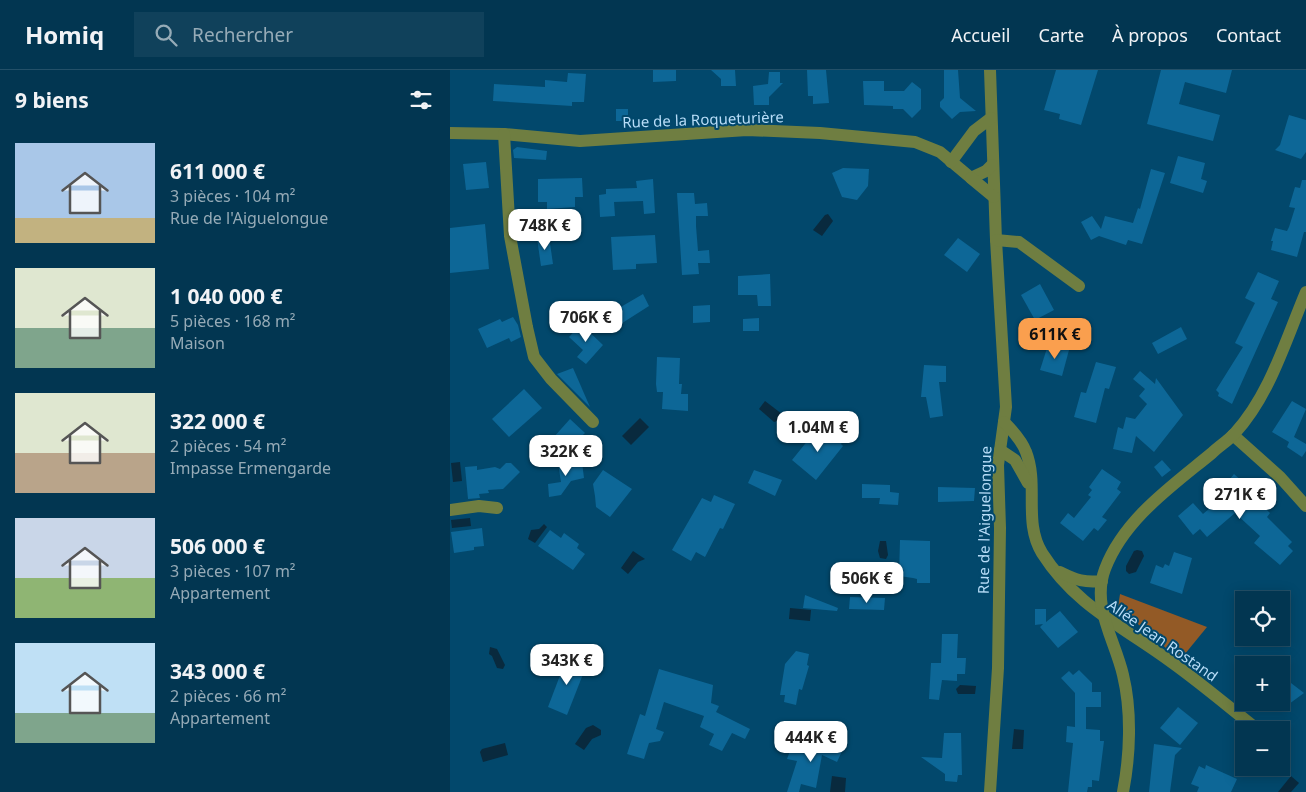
<!DOCTYPE html>
<html lang="fr">
<head>
<meta charset="utf-8">
<style>
	body { margin:0; font-family:"Noto Sans",sans-serif; background:#10415b; color:#f1f3f6; height:100vh; display:flex; flex-direction:column; font-size:19px; white-space:nowrap }
	* { box-sizing:border-box; margin:0 }
	p { font-size:16px; color:#96abb7 }
	.icon { flex:none; width:28px; height:28px; fill:none; stroke:currentColor; stroke-width:2; stroke-linecap:round; stroke-linejoin:round }
	.map { position:relative; flex:1; overflow:hidden }
	.panel { display:flex; flex-direction:column; background:#023651; width:450px }
	.panel>* { flex:none }
	.fabs { position:absolute; left:785px; top:521px; display:grid; gap:10px }
	.fabs a { display:grid; place-items:center; width:55px; height:55px; border-radius:0px; background:#023651; box-shadow:0 2px 12px #0003,0 0 0 1px #235068; font-size:25px }
	.price { position:absolute; translate:-50% -42px; padding:0 11px; border-radius:10px; background:#fff; color:#222; font-size:16px; line-height:32px; filter:drop-shadow(0 1px 2px #0008) }
	.price::after { content:''; position:absolute; left:50%; top:30px; width:15px; height:11px; margin-left:-8px; background:inherit; clip-path:polygon(0 0,100% 0,50% 100%) }
	.price.current { background:#fa9f4e; color:#111 }
	ul { padding:0; list-style:none }
	li { display:flex; align-items:center; gap:15px; height:125px; padding:0 15px }
	li span { display:grid; place-items:center; flex:none; width:140px; height:100px; border-radius:0px; color:#555 }
	li>.icon { margin-inline-start:auto }
	span .icon { width:60px; height:60px; fill:#fffc; stroke-width:1 }
	li b { font-size:21px }
	h2 { display:flex; justify-content:space-between; align-items:center; height:60px; padding:0 15px; font-size:21px }
	header { display:flex; align-items:center; gap:30px; box-sizing:border-box; height:70px; padding:0 25px; background:#023651; border-bottom:1px solid #235068 }
	header strong { font-size:24px }
	nav { display:flex; gap:28px; margin-inline-start:auto; font-size:18px }
	.search { width:350px; height:45px; background:#10415b; display:flex; align-items:center; gap:12px; box-sizing:border-box; padding:0 18px; border-radius:0px; color:#96abb7; font-size:19px }
	main { display:flex; flex:1; min-height:0 }
	.map>svg:first-child { display:block }
	.green { fill:#935a26 }
	.water { fill:#092a3e }
	.building { fill:#0d6797 }
	.lines { fill:none; stroke-linecap:round; stroke-linejoin:round }
	.minor { stroke:#6f7e41; stroke-width:12 }
	.labels { text-anchor:middle; dominant-baseline:central; stroke-width:4; stroke-linejoin:round; paint-order:stroke }
	.street-label { font-size:15px; fill:#b8ddf8; stroke:#02486c }
</style>
</head>
<body>
<header>
<strong>Homiq</strong>
<div class="search"><svg class="icon" aria-label="search" viewBox="0 0 24 24"><circle cx="10" cy="10" r="6"/><path d="M15 15l6 6"/></svg>Rechercher</div>
<nav><a>Accueil</a><a>Carte</a><a>À propos</a><a>Contact</a></nav>
</header>
<main>
<section class="panel">
<h2>9 biens<svg class="icon" aria-label="filters" viewBox="0 0 24 24"><path d="M4 7h16M4 17h16"/><circle cx="9" cy="7" r="2"/><circle cx="15" cy="17" r="2"/></svg></h2>
<ul>
<li><span style="background:linear-gradient(#a9c7e8 75%,#c2b280 0)"><svg class="icon" aria-label="home" viewBox="0 0 24 24"><path d="M3 11l9-7 9 7M6 9v11h12V9"/></svg></span><div><b>611 000 €</b><p>3 pièces · 104 m²</p><p>Rue de l'Aiguelongue</p></div></li>
<li><span style="background:linear-gradient(#dfe7d0 60%,#7fa58c 0)"><svg class="icon" aria-label="home" viewBox="0 0 24 24"><path d="M3 11l9-7 9 7M6 9v11h12V9"/></svg></span><div><b>1 040 000 €</b><p>5 pièces · 168 m²</p><p>Maison</p></div></li>
<li><span style="background:linear-gradient(#dfe7d0 60%,#b9a48a 0)"><svg class="icon" aria-label="home" viewBox="0 0 24 24"><path d="M3 11l9-7 9 7M6 9v11h12V9"/></svg></span><div><b>322 000 €</b><p>2 pièces · 54 m²</p><p>Impasse Ermengarde</p></div></li>
<li><span style="background:linear-gradient(#c9d6e8 60%,#8fb573 0)"><svg class="icon" aria-label="home" viewBox="0 0 24 24"><path d="M3 11l9-7 9 7M6 9v11h12V9"/></svg></span><div><b>506 000 €</b><p>3 pièces · 107 m²</p><p>Appartement</p></div></li>
<li><span style="background:linear-gradient(#bfe0f5 70%,#7fa58c 0)"><svg class="icon" aria-label="home" viewBox="0 0 24 24"><path d="M3 11l9-7 9 7M6 9v11h12V9"/></svg></span><div><b>343 000 €</b><p>2 pièces · 66 m²</p><p>Appartement</p></div></li>
</ul>
</section>
<div class="map">
<svg width="856" height="722" viewBox="0 0 856 722">
	<rect width="100%" height="100%" fill="#02486c"/>
	<!-- green -->
	<path class="green" d="M670,524l87,33 -27,33 -62,-53z"/>
	<!-- water -->
	<g class="water">
		<path d="M378,144l5,7 -11,15 -9,-6 12,-15z"/>
		<path d="M315,331l17,13 -1,6 -7,2 -15,-13z"/>
		<path d="M190,348l9,9 -18,18 -9,-9z"/>
		<path d="M10,392l2,19 -9,1 -2,-19z"/>
		<path d="M20,448l1,8 -19,2 -1,-8z"/>
		<path d="M94,454l3,3 -12,16 -7,-4 3,-9 8,-1z"/>
		<path d="M430,471h6l2,14 -2,4 -6,-1 -2,-7z"/>
		<path d="M687,480l5,1 2,5 -8,16 -7,2 -3,-3v-5l8,-15z"/>
		<path d="M183,481l12,8 -7,3 -10,12 -7,-6z"/>
		<path d="M340,538l21,2 -1,11 -21,-2z"/>
		<path d="M40,577l7,2 8,16 -2,4 -6,-1 -5,-12 -3,-2z"/>
		<path d="M510,615l16,1 -1,8h-17l-2,-5z"/>
		<path d="M143,655l8,5v5l-9,4 -8,11 -9,-6 11,-16z"/>
		<path d="M564,659l10,1 -1,19h-11z"/>
		<path d="M55,673l3,12 -25,7 -3,-10 2,-3z"/>
		<path d="M382,706l14,2 -1,14h-15z"/>
		<path d="M841,706l8,7 -8,9h-13z"/>
	</g>
	<!-- building -->
	<g class="building">
		<path d="M203,0h23v11l-23,1z"/>
		<path d="M261,0h24l1,16h-15v-7z"/>
		<path d="M357,0h19l3,33 -16,1v-8h-5z"/>
		<path d="M494,0h14l2,28 16,13 -16,1 -8,7 -12,-12v-5l4,-4z"/>
		<path d="M606,0h42l-17,55 -22,-6 1,-5 -16,-4z"/>
		<path d="M711,0h71l-6,23 -41,-11 -6,22 41,11 -7,26 -66,-17z"/>
		<path d="M319,2h11v11h3l-14,14v8h-15l-1,-19 15,-2z"/>
		<path d="M118,3l18,1 -2,28h-12v4l-79,-5 1,-17 51,3v-7l22,2z"/>
		<path d="M413,11h21v10h20l8,-9 9,7v20l-9,9 -9,-9h-10v-3l-29,-1z"/>
		<rect x="166" y="39" width="12" height="12"/>
		<path d="M839,45l17,5v32l-5,7 -26,-9 5,-5z"/>
		<path d="M67,77l30,4 -1,9 -32,-2 -1,-8z"/>
		<path d="M728,86l27,7 -4,16 6,2 -4,12 -33,-10z"/>
		<path d="M36,92l3,26 -23,2 -3,-26z"/>
		<path d="M393,98l26,1 -1,17 -11,14 -15,-3 -10,-24z"/>
		<path d="M701,99l14,4 -23,71 -14,-4 -2,5 -27,-9 -8,4 -10,-18 11,-6 9,13 4,-13 28,7 5,-15 2,1z"/>
		<path d="M132,108l1,19h-8v10l-28,2v-7h-9v-23z"/>
		<path d="M203,109l2,34 -11,1 -1,-13 -29,1 1,14 -15,1 -1,-22 7,-1v-5l31,-1 -1,-7z"/>
		<path d="M852,110h4v52h-2l-7,25 -26,-7 2,-9h-2l4,-13 12,3 2,-4 6,-19 -6,-1 6,-20 5,1z"/>
		<path d="M227,123h17l1,11 12,-1 1,13h-12v10l2,25 11,-1 1,13h-12l1,11 -17,1z"/>
		<path d="M35,154l4,45 -39,4v-45z"/>
		<path d="M205,165l2,28 -21,1v5l-23,1 -2,-33z"/>
		<path d="M99,166l4,28 -12,2 -4,-28z"/>
		<path d="M508,168l22,16 -13,18 -23,-17z"/>
		<path d="M808,202l21,9 -8,18 7,3 -46,102 -14,-8 1,-3 -3,-3 27,-43 -8,-4 20,-40 -10,-5z"/>
		<path d="M320,204l1,32h-13l-1,-11h-19v-19z"/>
		<path d="M590,214l14,26 -19,10 -14,-25z"/>
		<path d="M193,224l6,12 -33,21 -11,-20 10,-5 4,6z"/>
		<path d="M260,235v17l-17,1v-17z"/>
		<path d="M63,247l5,8 3,12 -10,5 -2,-4 -22,10 -9,-19 22,-10 2,3z"/>
		<path d="M309,248v13h-16v-12z"/>
		<path d="M131,254l22,21 -17,19 -9,-7 6,-7 -14,-13z"/>
		<path d="M731,257l6,12 -29,15 -6,-11z"/>
		<path d="M598,275l21,5 -7,26 -22,-6z"/>
		<path d="M207,287l23,1 -1,26h3l-1,10h7v17l-26,-2 1,-17h-6l-1,-8z"/>
		<path d="M646,292l20,5 -7,22 -4,-1 -9,35 -22,-6 7,-25 5,1z"/>
		<path d="M474,295l22,1v16h-7l4,34 -13,2 -4,-21h-5z"/>
		<path d="M123,298l17,39 -33,-33z"/>
		<path d="M690,301l15,13 1,-6 27,37 -29,37 -18,-16 -4,17 -19,-4 5,-22 5,2 3,-12 9,2 12,-15 -8,-8 6,-7 -12,-10z"/>
		<path d="M74,319l18,19 -33,29 -17,-18z"/>
		<path d="M842,331l14,8 -12,28 12,7v7l-4,6 -15,-10 2,-5 -17,-10z"/>
		<path d="M120,349l15,14 -19,18 -13,-13z"/>
		<path d="M375,358l17,14 -1,2 2,2 -27,34 -24,-20 21,-26 4,3z"/>
		<path d="M712,390l9,10 -9,7 -8,-10z"/>
		<path d="M126,391v2l6,-1 2,16 -13,3 -10,14 -12,2 -1,-13 13,-2 -3,-19z"/>
		<path d="M56,393h5l9,9 -17,17 -15,1 1,3 -10,1 1,4 -12,1 -3,-32 12,-1v4l18,-3 5,2z"/>
		<path d="M652,399l19,13 -4,7 4,3 -19,25 5,3 -9,11 -4,-3 -11,13 -23,-18 8,-10 6,5 17,-21 -3,-2 4,-5 -3,-3z"/>
		<path d="M153,400l29,19 -22,28 -14,-10 -1,-11 -2,-12z"/>
		<path d="M304,400l28,10 -7,16 -27,-13z"/>
		<path d="M784,404l9,8 -2,3 29,28 -3,4 25,25 -4,4 5,5 -13,14 -26,-22 6,-7 -25,-23 -28,24 -7,-8 -7,6 -15,-19 15,-13 10,11 20,-17 -2,-1 7,-8 -3,-3z"/>
		<path d="M412,414l28,1v7l9,1 -1,12 -19,-1 1,-6h-18z"/>
		<path d="M488,417l37,1 -1,13 -36,1z"/>
		<path d="M264,425l21,9 -12,25 -3,-1 -15,29 -9,-5 -5,9 -19,-11 30,-52 9,4z"/>
		<path d="M32,458l2,18 -10,1v3l-20,3 -3,-21z"/>
		<path d="M100,460l11,8 3,-5 15,11 -2,4 8,6 -12,16 -35,-24z"/>
		<path d="M450,470l30,1v42h-13v-4l-4,-1 -14,-2z"/>
		<path d="M724,482l18,6 -10,36 -32,-11 6,-18 7,3 2,-4 4,2z"/>
		<path d="M355,525l33,13 -1,3 -34,-3z"/>
		<path d="M400,527l35,1 -1,12 -35,-1z"/>
		<path d="M585,539h11v13l14,-11 18,21 -20,16 -18,-21 3,-3 -8,1z"/>
		<path d="M492,564h16l-1,24h9l-1,16h-8v7l-15,-1 -3,20 -10,-1 2,-36h10z"/>
		<path d="M346,581l13,3 -2,11 2,1 -7,24 -3,-1 -3,16 -12,-3 1,-7h-5l5,-31z"/>
		<path d="M117,587l20,7 -20,51 -19,-8z"/>
		<path d="M209,599l54,16 -2,18 8,3 -3,6 34,17 -5,10 -13,-6 -10,18 -13,-6 5,-11 -14,-7 4,-11 -40,-14 -8,27 8,3 -4,9 -11,2 -5,16 -17,-5 13,-40 5,2z"/>
		<path d="M629,600l13,13v9h9v15h-15v22l14,1v11h4l-5,40 -7,-1v7h-4l-1,5h-19l5,-49 -7,-1 1,-16 8,1v-34l-14,-15 8,-7 4,4z"/>
		<path d="M841,613l13,10 -15,11 -8,-5v-15l6,5z"/>
		<path d="M728,637l20,16 -18,22 -20,-17z"/>
		<path d="M494,663h17l1,42h-4l-1,7 -12,-1v-7l-24,-17 21,1z"/>
		<path d="M361,667l32,12 -6,13 -15,-7 -6,33 -15,-4 -2,8h-12l10,-31 -10,-2 4,-11 13,5z"/>
		<path d="M704,674l28,4 -7,7 -5,37h-21z"/>
		<path d="M756,695l31,14 -6,13h-34l2,-5 -8,-3 8,-18 6,3z"/>
	</g>
	<g class="lines">
		<!-- minor -->
		<g class="minor">
			<path d="M540,0l6,170 10,167 -8,58 2,63 -2,140 -8,124"/>
			<path d="M0,63l54,1 76,7 167,-11 73,3 95,9 25,10 31,26 15,-7 6,-6"/>
			<path d="M54,64l6,102 17,91 7,30 17,22 42,43"/>
			<path d="M501,92l23,-31 17,-13"/>
			<path d="M521,108l23,19"/>
			<path d="M546,170l23,2 60,44"/>
			<path d="M554,352c8,8 18,19 22,30 13,33 -3,70 16,101 35,55 83,74 132,111 29,21 56,44 84,66"/>
			<path d="M783,365l47,42 26,29"/>
			<path d="M550,380l15,10 13,23"/>
			<path d="M0,440l29,-4 18,2"/>
			<path d="M610,502c16,8 25,11 42,9"/>
			<path d="M673,722c7,-36 9,-80 0,-117 -8,-35 -32,-69 -18,-106 19,-50 67,-83 107,-116 7,-7 16,-12 23,-20 35,-38 51,-94 71,-141"/>
		</g>
	</g>
	<g class="labels">
		<!-- street labels -->
		<g class="street-label">
			<text transform="translate(253 49) rotate(-2)">Rue de la Roqueturière</text>
			<text transform="translate(534 450) rotate(-89)">Rue de l'Aiguelongue</text>
			<text transform="translate(713 570) rotate(35)">Allée Jean Rostand</text>
		</g>
	</g>
</svg>
<div class="fabs">
<a><svg class="icon" aria-label="locate" viewBox="0 0 24 24"><circle cx="12" cy="12" r="6"/><path d="M12 2v4M12 18v4M2 12h4M18 12h4"/></svg></a>
<a>+</a>
<a>−</a>
</div>
<b class="price" style="left:95px;top:181px">748K €</b>
<b class="price" style="left:136px;top:273px">706K €</b>
<b class="price current" style="left:605px;top:290px">611K €</b>
<b class="price" style="left:368px;top:383px">1.04M €</b>
<b class="price" style="left:116px;top:407px">322K €</b>
<b class="price" style="left:790px;top:450px">271K €</b>
<b class="price" style="left:417px;top:534px">506K €</b>
<b class="price" style="left:117px;top:616px">343K €</b>
<b class="price" style="left:361px;top:693px">444K €</b>
</div>
</main>
</body>
</html>
